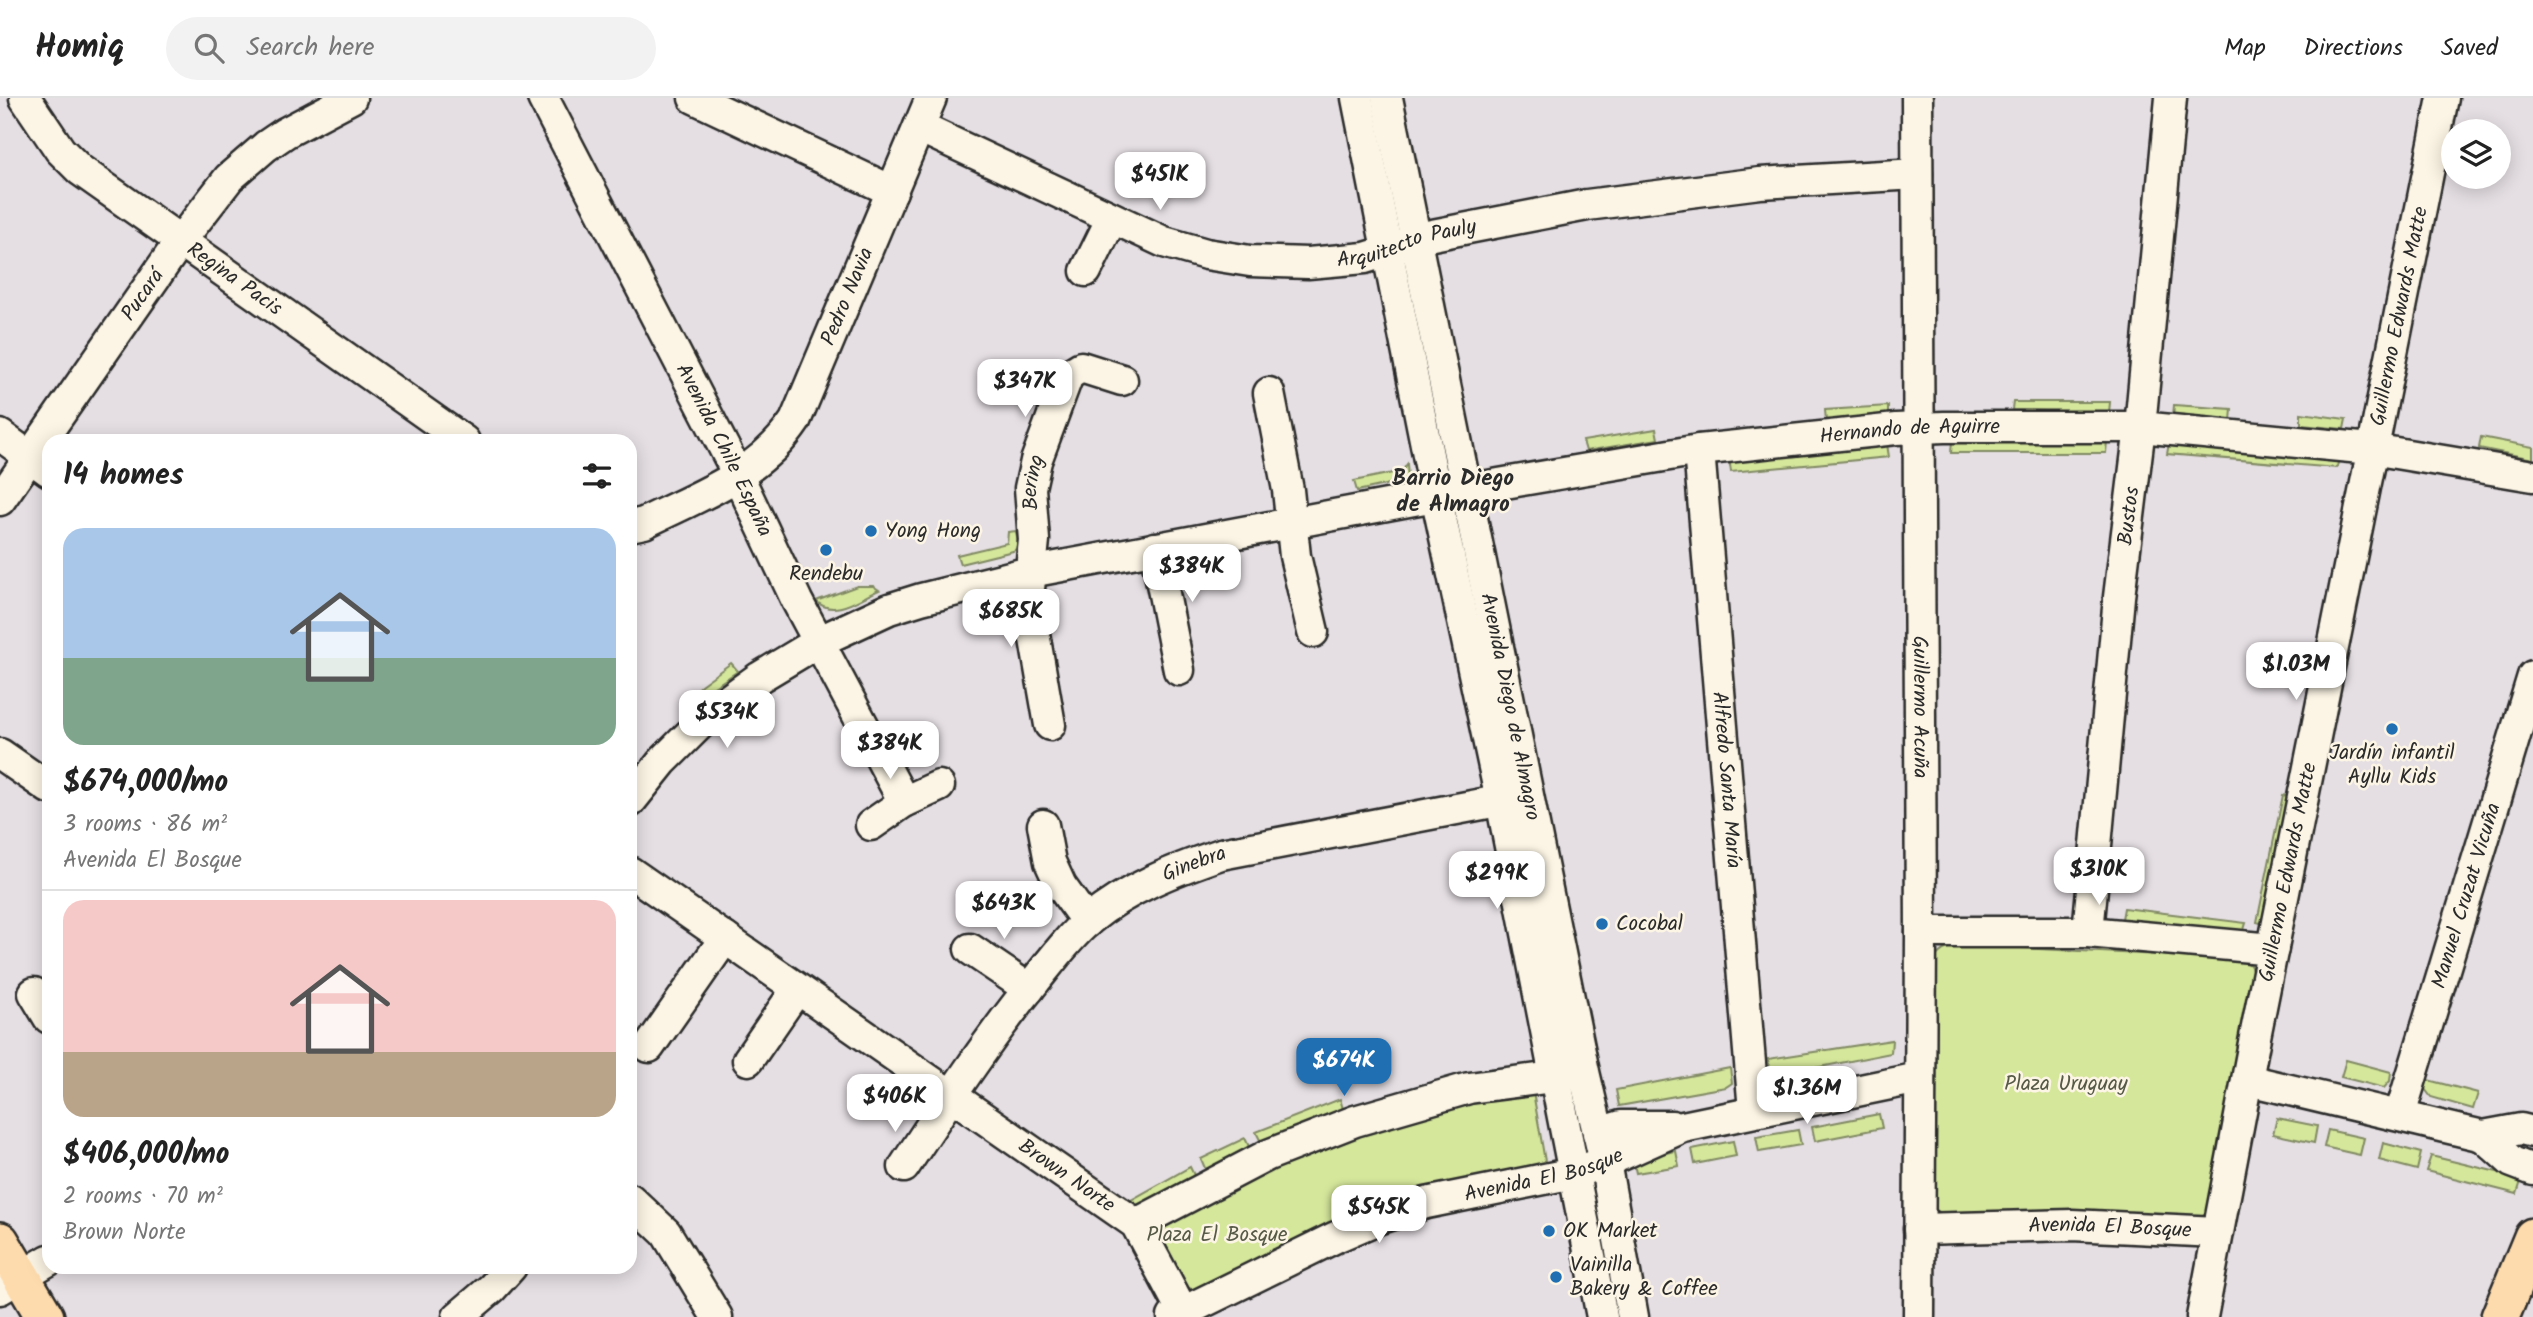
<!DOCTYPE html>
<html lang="en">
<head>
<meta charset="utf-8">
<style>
	body { margin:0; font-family:Kalam,sans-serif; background:#f2f2f2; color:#222; height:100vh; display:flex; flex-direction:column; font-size:26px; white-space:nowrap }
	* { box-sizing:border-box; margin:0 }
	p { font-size:23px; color:#767676 }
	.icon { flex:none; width:38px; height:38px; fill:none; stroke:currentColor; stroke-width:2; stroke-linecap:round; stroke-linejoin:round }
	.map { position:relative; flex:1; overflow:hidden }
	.panel { position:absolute; left:42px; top:336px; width:595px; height:840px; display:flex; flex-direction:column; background:#fff; border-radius:21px; box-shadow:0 4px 18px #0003 }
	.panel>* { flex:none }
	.controls { position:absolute; left:2441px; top:21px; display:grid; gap:14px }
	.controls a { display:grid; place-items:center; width:70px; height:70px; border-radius:50%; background:#fff; box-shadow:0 4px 18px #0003; font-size:35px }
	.price { position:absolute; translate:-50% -60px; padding:0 16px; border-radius:14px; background:#fff; color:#222; font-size:23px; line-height:46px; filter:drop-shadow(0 2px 4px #0008) }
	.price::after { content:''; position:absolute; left:50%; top:42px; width:21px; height:16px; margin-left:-10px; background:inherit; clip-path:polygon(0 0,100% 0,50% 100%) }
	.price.active { background:#1f6fb2; color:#fff }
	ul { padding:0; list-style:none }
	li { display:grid; align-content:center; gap:14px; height:371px; padding:0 21px }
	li+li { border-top:2px solid #e0e0e0 }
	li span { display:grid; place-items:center; height:217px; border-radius:21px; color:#555 }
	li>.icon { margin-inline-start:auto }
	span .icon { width:126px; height:126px; fill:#fffc; stroke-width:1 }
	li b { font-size:30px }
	h2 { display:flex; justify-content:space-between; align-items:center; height:84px; padding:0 21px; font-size:30px }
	header { display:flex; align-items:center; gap:42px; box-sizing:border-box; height:98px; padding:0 35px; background:#fff; border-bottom:2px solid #e0e0e0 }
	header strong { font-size:33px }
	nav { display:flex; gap:38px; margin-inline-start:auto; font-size:24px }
	.search { width:490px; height:63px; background:#f2f2f2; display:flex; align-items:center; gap:18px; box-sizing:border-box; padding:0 24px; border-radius:38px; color:#767676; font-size:26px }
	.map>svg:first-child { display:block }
	.green { fill:#d5e79b; stroke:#808963; stroke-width:2 }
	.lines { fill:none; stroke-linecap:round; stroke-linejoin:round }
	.minor-casing { stroke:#2b2b2b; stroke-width:35 }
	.major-casing { stroke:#2b2b2b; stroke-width:42 }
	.minor { stroke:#fcf5e5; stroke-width:30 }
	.major { stroke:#fedbac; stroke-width:37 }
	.poi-dot { fill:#1f6fb2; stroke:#fcf5e5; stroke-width:2.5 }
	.labels { text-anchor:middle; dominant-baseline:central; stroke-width:5; stroke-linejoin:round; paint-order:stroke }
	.street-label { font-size:21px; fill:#2b2b2b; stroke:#fcf5e5 }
	.poi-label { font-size:21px; fill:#2b2b2b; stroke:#fcf5e5; text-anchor:start }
	.park-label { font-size:21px; fill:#565a47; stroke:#fcf5e5 }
	.neighbourhood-label { font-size:23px; font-weight:bold; fill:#2b2b2b; stroke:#fcf5e5 }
</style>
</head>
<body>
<header>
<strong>Homiq</strong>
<div class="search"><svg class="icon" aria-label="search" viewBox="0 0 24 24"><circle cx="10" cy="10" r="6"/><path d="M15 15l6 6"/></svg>Search here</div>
<nav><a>Map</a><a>Directions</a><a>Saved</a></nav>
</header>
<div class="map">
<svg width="2533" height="1219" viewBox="0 0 2533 1219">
	<rect width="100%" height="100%" fill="#e5dfe3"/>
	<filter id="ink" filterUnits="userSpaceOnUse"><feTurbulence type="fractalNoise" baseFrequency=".0143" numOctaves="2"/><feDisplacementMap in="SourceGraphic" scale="14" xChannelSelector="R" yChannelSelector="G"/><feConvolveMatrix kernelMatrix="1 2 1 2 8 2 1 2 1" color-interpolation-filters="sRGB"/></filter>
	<g filter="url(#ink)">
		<!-- green -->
		<g class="green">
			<path d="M2013,304h97l-1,11 -97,-3z"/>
			<path d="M2174,307l58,4 -1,12 -58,-5z"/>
			<path d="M1888,308v11l-62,4 -1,-11z"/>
			<path d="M2301,315l45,6 -2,10 -43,-4z"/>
			<path d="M1656,331l2,10 -72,12 -3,-10z"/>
			<path d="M2481,339l52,10v12l-54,-11z"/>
			<path d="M1952,343h155l-1,12h-155z"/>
			<path d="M2169,345l170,13 -2,12 -170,-14z"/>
			<path d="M1887,346l2,13 -158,15 -2,-14z"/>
			<path d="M1407,366l1,16 -51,11 -3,-10 48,-10z"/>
			<path d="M1016,433l2,11 -2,7 -3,2 -53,13 -3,-9 50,-12 1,-11z"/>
			<path d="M857,488h16l6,4c-19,8 -45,29 -63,11z"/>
			<path d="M731,565l7,8 -27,18 -23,22 -7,-6 20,-20z"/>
			<path d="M2283,697l8,2 -27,127 -7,-2z"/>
			<path d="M2124,810l122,15 -3,10 -121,-14z"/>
			<path d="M1979,848l263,13 8,6 4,9 -45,235 -13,13 -249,-7 -10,-4 -4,-9v-240c10,-20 26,-15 46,-16z"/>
			<path d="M1892,942l-1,13 -111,22 -10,-2 -2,-14z"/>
			<path d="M2346,962l45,12 -1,9 -6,7 -43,-11z"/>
			<path d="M1730,970l2,15 -6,4 -107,19 -3,-16z"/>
			<path d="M2424,981l54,14 -5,16 -42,-12 -6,-8z"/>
			<path d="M1533,994l13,75 -347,124 -14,-4 -32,-51 8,-16 127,-63 174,-58z"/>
			<path d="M1340,1001l4,13 -82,32 -6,-12z"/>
			<path d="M1879,1016l3,14 -67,13 -3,-14z"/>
			<path d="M2277,1020l40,8 -3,17 -41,-9z"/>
			<path d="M1798,1032l3,15 -42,7 -3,-15z"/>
			<path d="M2328,1032l36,8 -4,17 -36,-8z"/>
			<path d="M1245,1040l6,13 -44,22 -6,-14z"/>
			<path d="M1733,1043l3,15 -41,8 -3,-15z"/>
			<path d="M2383,1045l38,10 -4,17 -38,-10z"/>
			<path d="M1676,1053l3,15 -43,7 -3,-14z"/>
			<path d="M2431,1058l91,22 -5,16 -91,-23z"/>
			<path d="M1190,1069l6,12 -55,31 -15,-7z"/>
		</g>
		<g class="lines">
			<defs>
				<g id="minor">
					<path id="s1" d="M25,0l35,52 20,20 384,271"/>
					<path id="s2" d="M543,0l188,363 66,140 107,201"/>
					<path d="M694,0l198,93"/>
					<path d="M1357,0l79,397 65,305 101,517"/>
					<path id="s3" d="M1387,0l197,974 21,90 28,155"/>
					<path id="s4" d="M1917,0l4,834 -2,385"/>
					<path id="s5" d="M919,29l245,115 42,12 44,7 58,2 57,-5 23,-7 29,-13 170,-33 173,-22 157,-9"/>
					<path d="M1086,173l26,-53"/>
					<path d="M1269,295l19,97 7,66 18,76"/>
					<path d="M0,337l49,36"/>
					<path id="s6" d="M1699,352l55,661"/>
					<path id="s7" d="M0,402l181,-260 48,-62 37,-32 19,-13 66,-35"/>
					<path id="s8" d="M630,428l14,-3c56,-28 115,-48 151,-102l136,-323"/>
					<path d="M1155,450l24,122"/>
					<path id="s9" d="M1050,627l-22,-126 6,-59 -4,-52 6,-27 32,-86 13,-8 41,13"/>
					<path d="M0,656l49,34"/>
					<path id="s10" d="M630,704l32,-40 51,-51 47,-34 60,-36 69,-32 32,-10 109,-27 469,-88 200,-34 197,-21 48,-2h196l232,22 161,27"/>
					<path d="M871,727l33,-23 35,-16"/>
					<path d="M1043,727l7,37 11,24 26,36"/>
					<path id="s11" d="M630,774l506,352 47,88"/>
					<path d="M1921,834h167l185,17"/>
					<path id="s12" d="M2088,834l31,-335 21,-170 31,-329"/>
					<path d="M970,851l59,40"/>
					<path d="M34,895l15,25"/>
					<path d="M649,949l76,-109"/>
					<path d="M748,962l49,-71"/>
					<path d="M2248,982l235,56 38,-7 12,3"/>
					<path id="s13" d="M2400,1017l133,-439"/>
					<path d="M1598,1035l23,-7h51"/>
					<path d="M2483,1038l29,26 21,8"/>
					<path id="s14" d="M904,1069c42,-64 84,-128 132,-187 16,-20 33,-43 53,-60 39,-32 85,-50 132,-66l298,-57"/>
					<path d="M630,1101l36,34 51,84"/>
					<path d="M1136,1126l132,-69 87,-34 114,-33 107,-14"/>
					<path id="s15" d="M1919,1131l153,-4 145,7"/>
					<path d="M0,1191l49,-29"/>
					<path d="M458,1219l34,-29 19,-21"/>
					<path id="s16" d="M1173,1219l163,-80 44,-19 46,-15 148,-30 31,-11 78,-35 236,-49"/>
					<path id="s17" d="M2202,1219l54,-285 187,-934"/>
				</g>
				<g id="major">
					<path d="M0,1143l45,76"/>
					<path d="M2500,1219l33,-80"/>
				</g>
			</defs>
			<!-- minor casing -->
			<use href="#minor" class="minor-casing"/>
			<!-- major casing -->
			<use href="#major" class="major-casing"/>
			<!-- minor -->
			<use href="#minor" class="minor"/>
			<!-- major -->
			<use href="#major" class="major"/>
		</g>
	</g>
	<!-- markers -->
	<g class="poi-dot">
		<circle cx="871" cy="433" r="7"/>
		<circle cx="826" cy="452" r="7"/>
		<circle cx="2392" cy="631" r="7"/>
		<circle cx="1602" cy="826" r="7"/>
		<circle cx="1549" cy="1133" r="7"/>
		<circle cx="1556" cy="1179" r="7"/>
	</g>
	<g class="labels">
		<!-- street labels -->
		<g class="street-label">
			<text stroke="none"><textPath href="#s5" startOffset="518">Arquitecto Pauly</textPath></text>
			<text stroke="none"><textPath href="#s1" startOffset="280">Regina Pacis</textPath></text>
			<text stroke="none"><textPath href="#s7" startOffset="250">Pucará</textPath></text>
			<text stroke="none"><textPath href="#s8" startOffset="334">Pedro Navia</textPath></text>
			<text stroke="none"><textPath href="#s17" startOffset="1020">Guillermo Edwards Matte</textPath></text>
			<text stroke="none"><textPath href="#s10" startOffset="1365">Hernando de Aguirre</textPath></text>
			<text stroke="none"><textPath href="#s2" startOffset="396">Avenida Chile España</textPath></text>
			<text stroke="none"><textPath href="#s9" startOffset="245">Bering</textPath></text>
			<text stroke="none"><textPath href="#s12" startOffset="418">Bustos</textPath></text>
			<text stroke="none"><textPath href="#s3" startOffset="621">Avenida Diego de Almagro</textPath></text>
			<text stroke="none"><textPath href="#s4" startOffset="609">Guillermo Acuña</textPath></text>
			<text stroke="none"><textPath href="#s6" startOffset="331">Alfredo Santa María</textPath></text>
			<text stroke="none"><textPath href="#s14" startOffset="429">Ginebra</textPath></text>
			<text stroke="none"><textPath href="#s17" startOffset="453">Guillermo Edwards Matte</textPath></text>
			<text stroke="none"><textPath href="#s13" startOffset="229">Manuel Cruzat Vicuña</textPath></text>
			<text stroke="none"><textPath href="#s16" startOffset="399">Avenida El Bosque</textPath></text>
			<text stroke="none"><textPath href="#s11" startOffset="532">Brown Norte</textPath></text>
			<text stroke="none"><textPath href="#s15" startOffset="191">Avenida El Bosque</textPath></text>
		</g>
		<!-- poi labels -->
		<g class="poi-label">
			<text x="885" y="433">Yong Hong</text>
			<text x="826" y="476" text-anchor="middle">Rendebu</text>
			<text x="2392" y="655" text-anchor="middle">Jardín infantil<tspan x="2392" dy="24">Ayllu Kids</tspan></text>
			<text x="1616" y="826">Cocobal</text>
			<text x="1563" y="1133">OK Market</text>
			<text x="1570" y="1167">Vainilla<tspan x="1570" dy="24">Bakery &amp; Coffee</tspan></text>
		</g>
		<!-- park labels -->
		<g class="park-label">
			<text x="2066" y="986">Plaza Uruguay</text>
			<text x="1217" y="1137">Plaza El Bosque</text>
		</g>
		<!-- neighbourhood labels -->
		<g class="neighbourhood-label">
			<text x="1453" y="381">Barrio Diego<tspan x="1453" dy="26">de Almagro</tspan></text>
		</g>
	</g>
</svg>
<div class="controls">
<a><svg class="icon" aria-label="layers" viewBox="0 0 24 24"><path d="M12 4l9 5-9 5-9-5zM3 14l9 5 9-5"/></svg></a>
</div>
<b class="price" style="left:1160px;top:114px">$451K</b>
<b class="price" style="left:1025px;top:321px">$347K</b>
<b class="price" style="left:1192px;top:506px">$384K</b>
<b class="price" style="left:1011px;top:551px">$685K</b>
<b class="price" style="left:2296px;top:604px">$1.03M</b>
<b class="price" style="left:727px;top:652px">$534K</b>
<b class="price" style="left:890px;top:683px">$384K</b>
<b class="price" style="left:2099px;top:809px">$310K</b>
<b class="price" style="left:1497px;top:813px">$299K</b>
<b class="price" style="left:1004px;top:843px">$643K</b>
<b class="price active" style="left:1344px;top:1000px">$674K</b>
<b class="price" style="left:1807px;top:1028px">$1.36M</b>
<b class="price" style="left:895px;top:1036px">$406K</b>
<b class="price" style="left:1379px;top:1147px">$545K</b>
<section class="panel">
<h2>14 homes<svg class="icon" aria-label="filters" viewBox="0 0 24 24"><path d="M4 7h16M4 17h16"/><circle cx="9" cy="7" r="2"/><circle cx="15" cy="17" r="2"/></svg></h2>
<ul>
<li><span style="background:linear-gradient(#a9c7e8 60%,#7fa58c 0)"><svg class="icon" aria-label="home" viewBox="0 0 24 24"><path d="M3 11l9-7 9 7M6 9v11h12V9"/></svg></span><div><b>$674,000/mo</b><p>3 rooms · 86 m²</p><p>Avenida El Bosque</p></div></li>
<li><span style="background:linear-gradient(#f6c9c9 70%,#b9a48a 0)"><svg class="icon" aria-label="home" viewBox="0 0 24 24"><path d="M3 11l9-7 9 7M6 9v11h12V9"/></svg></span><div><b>$406,000/mo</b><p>2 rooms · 70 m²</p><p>Brown Norte</p></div></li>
</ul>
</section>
</div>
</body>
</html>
